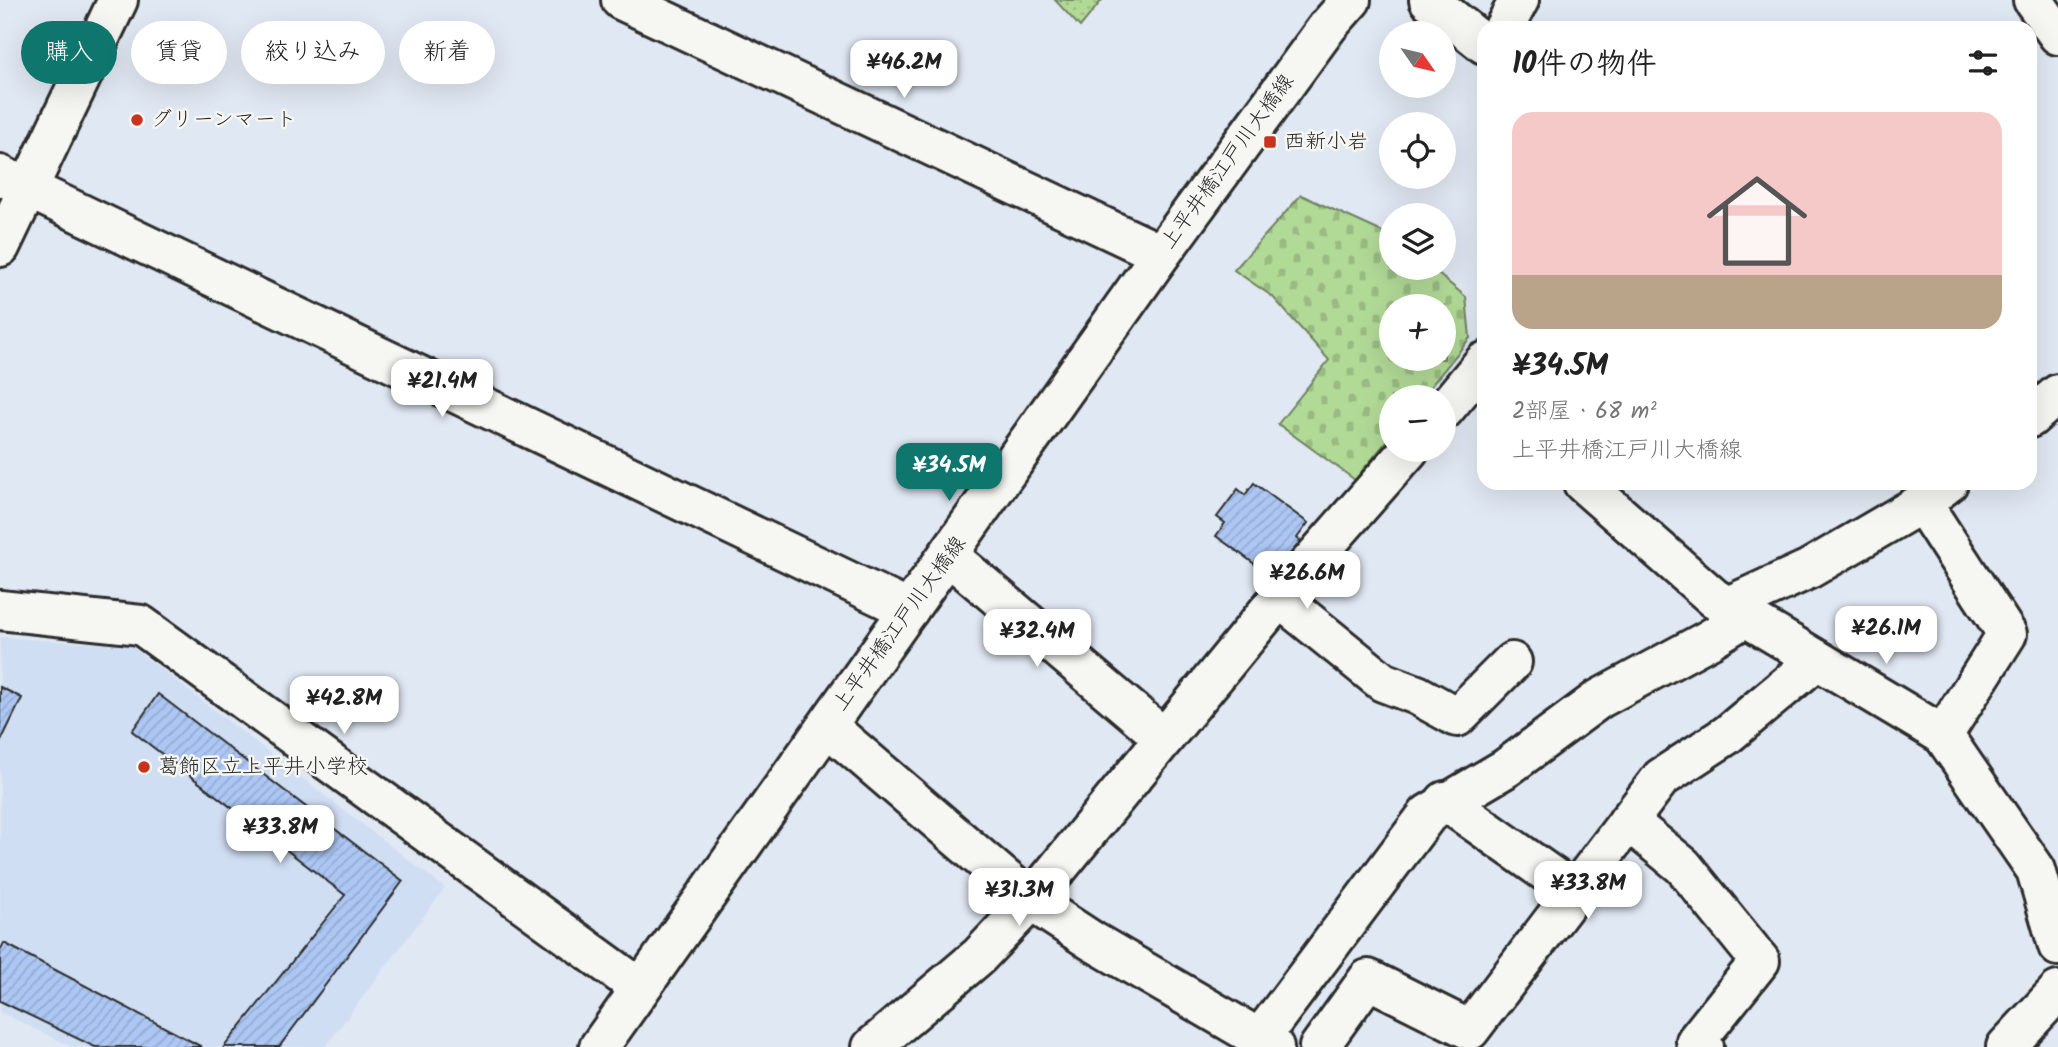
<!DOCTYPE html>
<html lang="ja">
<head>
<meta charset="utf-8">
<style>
	body { margin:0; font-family:Kalam,"Klee One",sans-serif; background:#f6f6f6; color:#222; height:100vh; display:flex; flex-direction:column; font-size:26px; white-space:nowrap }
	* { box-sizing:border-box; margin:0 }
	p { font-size:23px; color:#767676 }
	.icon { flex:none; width:38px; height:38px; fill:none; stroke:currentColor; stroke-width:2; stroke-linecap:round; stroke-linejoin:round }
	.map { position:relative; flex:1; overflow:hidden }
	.details { position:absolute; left:1477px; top:21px; width:560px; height:469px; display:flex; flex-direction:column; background:#fff; border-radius:21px; box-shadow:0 7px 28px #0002 }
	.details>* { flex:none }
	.hud { position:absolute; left:21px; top:21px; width:665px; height:63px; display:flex; gap:14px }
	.needle { width:46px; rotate:124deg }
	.fabs { position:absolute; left:1379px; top:21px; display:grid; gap:14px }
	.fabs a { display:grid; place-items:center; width:77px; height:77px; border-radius:50%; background:#fff; box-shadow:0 7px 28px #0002; font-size:35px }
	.price { position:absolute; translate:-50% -60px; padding:0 16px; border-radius:14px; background:#fff; color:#222; font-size:23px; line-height:46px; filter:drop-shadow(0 2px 4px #0008) }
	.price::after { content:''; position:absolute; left:50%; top:42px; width:21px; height:16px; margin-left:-10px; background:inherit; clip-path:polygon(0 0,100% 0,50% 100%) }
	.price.current { background:#0f766e; color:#fff }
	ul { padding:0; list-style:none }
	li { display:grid; align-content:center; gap:14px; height:371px; padding:0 35px }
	li span { display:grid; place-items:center; height:217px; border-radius:21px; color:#555 }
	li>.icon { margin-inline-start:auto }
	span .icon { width:126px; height:126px; fill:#fffc; stroke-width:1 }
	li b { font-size:30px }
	h2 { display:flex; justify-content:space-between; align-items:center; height:84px; padding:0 35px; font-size:30px }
	.tag { padding:0 24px; border-radius:32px; background:#fff; box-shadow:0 7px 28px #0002; font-size:24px; line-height:63px }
	.tag.current { background:#0f766e; color:#fff }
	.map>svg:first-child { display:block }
	.built { fill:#d0def3 }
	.grass { fill:url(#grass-dots); stroke:#6e8261; stroke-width:2 }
	.cemetery { fill:url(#cemetery-stones); stroke:#6e8261; stroke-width:2; fill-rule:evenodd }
	.building { fill:url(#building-hatch); stroke:#2b2b2b; stroke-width:2 }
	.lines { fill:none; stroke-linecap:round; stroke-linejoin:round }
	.minor-casing { stroke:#2b2b2b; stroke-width:44 }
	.minor { stroke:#f6f6f2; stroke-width:38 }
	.poi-dot { fill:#c8321e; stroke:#f6f6f2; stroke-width:2.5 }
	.labels { text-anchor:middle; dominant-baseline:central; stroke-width:5; stroke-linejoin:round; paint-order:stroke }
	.poi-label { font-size:21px; fill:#2b2b2b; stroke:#f6f6f2; text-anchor:start }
	.street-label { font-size:21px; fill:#2b2b2b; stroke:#f6f6f2 }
</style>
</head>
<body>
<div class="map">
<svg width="2058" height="1047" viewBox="0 0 2058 1047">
	<defs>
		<pattern id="grass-dots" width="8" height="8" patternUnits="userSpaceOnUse" patternTransform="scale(1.75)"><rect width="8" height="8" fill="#b2da97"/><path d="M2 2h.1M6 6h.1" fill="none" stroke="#99bb82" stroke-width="1.8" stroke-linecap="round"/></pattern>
		<pattern id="cemetery-stones" width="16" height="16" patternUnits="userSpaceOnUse" patternTransform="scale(1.75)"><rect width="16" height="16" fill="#b2da97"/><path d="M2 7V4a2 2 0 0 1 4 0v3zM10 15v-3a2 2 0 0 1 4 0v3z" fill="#99bb82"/></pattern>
		<pattern id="building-hatch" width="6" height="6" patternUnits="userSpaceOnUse" patternTransform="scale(1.75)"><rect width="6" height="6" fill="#acc7f4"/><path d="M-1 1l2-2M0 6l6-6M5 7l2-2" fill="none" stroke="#94abd1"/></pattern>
	</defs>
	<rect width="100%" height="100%" fill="#e0e8f3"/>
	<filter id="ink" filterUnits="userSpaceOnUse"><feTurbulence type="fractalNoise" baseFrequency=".0143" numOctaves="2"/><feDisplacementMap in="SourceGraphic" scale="14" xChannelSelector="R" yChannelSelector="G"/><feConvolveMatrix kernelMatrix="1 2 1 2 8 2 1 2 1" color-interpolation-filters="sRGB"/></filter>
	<g filter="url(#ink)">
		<!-- built -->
		<path class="built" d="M0,637l131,9 314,242 -120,159h-253l-72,-35z"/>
		<!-- grass -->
		<path class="grass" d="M1055,0h47l-22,27z"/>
		<!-- cemetery -->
		<path class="cemetery" d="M1301,195l90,41v32h40l35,29 4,41 -48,59h-31v39l-36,44 -77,-56 51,-64 -56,-63 -39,-27zM1391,306h53v53h-53z"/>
		<!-- building -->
		<g class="building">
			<path d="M1254,483l54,40 -11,15 5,4 -18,24 -5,-4 -9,13 -54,-39 9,-13 -8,-6 21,-28 7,6z"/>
			<path d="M0,687l22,11 -22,45z"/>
			<path d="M158,694l245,187 -124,166h-55l121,-152 -213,-164z"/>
			<path d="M4,943l198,104h-107l-95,-46v-50z"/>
		</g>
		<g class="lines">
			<defs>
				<g id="minor">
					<path d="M621,0l540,254"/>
					<path d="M1429,0l55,44"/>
					<path d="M2033,0l25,35"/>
					<path d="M1504,28l15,-28"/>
					<path d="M0,175l909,435"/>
					<path d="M0,247l118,-247"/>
					<path d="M1444,410l40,-48"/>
					<path d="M2030,418l28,-24"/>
					<path d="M1583,483l131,115 229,137 93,135 22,76"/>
					<path d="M949,556l215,182"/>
					<path d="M1279,598l104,84 34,13 40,22 55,-55"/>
					<path d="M1728,606l81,-37 113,-66"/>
					<path d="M0,610l141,15 499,363"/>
					<path d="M827,726l204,175 61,40 182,106"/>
					<path d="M1943,735l64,-101 -85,-131 26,-20"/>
					<path d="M1445,801l128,90"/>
					<path d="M1628,821l55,45 77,95 -64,80 8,6"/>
					<path d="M1261,1037l167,-223 78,-46 93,-69 111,-60 34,-21"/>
					<path d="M599,1047l562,-793 167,-228 23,-26"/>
					<path d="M872,1047l107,-91 52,-55 248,-303 130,-148"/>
					<path d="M1319,1047l49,-68 102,51 191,-252 66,-43 90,-75"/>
					<path d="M2006,1047l52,-56"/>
				</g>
			</defs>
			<!-- minor casing -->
			<use href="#minor" class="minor-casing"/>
			<!-- minor -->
			<use href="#minor" class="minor"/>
		</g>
	</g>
	<!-- markers -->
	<g class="poi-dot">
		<circle cx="137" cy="120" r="7"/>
		<rect x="1263" y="135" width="14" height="14" rx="3.5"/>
		<circle cx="144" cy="767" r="7"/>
	</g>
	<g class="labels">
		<!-- poi labels -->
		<g class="poi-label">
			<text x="151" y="120">グリーンマート</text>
			<text x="1284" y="142">西新小岩</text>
			<text x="158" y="767">葛飾区立上平井小学校</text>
		</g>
		<!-- street labels -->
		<g class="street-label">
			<text transform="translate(1228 162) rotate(-54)">上平井橋江戸川大橋線</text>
			<text transform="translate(900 624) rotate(-54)">上平井橋江戸川大橋線</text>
		</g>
	</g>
</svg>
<div class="fabs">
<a><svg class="needle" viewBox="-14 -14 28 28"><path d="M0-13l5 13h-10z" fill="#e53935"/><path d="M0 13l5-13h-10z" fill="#767676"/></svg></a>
<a><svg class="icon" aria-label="locate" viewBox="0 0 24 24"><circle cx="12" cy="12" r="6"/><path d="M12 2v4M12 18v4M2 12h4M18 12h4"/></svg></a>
<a><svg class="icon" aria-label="layers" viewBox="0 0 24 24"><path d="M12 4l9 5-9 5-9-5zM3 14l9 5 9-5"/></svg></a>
<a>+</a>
<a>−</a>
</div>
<b class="price" style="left:904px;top:100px">¥46.2M</b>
<b class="price" style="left:442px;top:419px">¥21.4M</b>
<b class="price current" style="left:949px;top:503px">¥34.5M</b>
<b class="price" style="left:1307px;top:611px">¥26.6M</b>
<b class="price" style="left:1886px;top:666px">¥26.1M</b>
<b class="price" style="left:1037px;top:669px">¥32.4M</b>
<b class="price" style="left:344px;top:736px">¥42.8M</b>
<b class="price" style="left:280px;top:865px">¥33.8M</b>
<b class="price" style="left:1588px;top:921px">¥33.8M</b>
<b class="price" style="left:1019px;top:928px">¥31.3M</b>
<div class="hud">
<a class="tag current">購入</a>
<a class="tag">賃貸</a>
<a class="tag">絞り込み</a>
<a class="tag">新着</a>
</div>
<section class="details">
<h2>10件の物件<svg class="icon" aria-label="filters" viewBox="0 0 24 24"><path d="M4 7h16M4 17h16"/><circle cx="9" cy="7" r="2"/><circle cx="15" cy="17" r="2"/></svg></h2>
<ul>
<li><span style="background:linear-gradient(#f6c9c9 75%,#b9a48a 0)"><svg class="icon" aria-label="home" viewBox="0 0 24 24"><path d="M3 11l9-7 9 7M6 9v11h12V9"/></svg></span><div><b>¥34.5M</b><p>2部屋 · 68 m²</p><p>上平井橋江戸川大橋線</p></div></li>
</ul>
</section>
</div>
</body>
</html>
